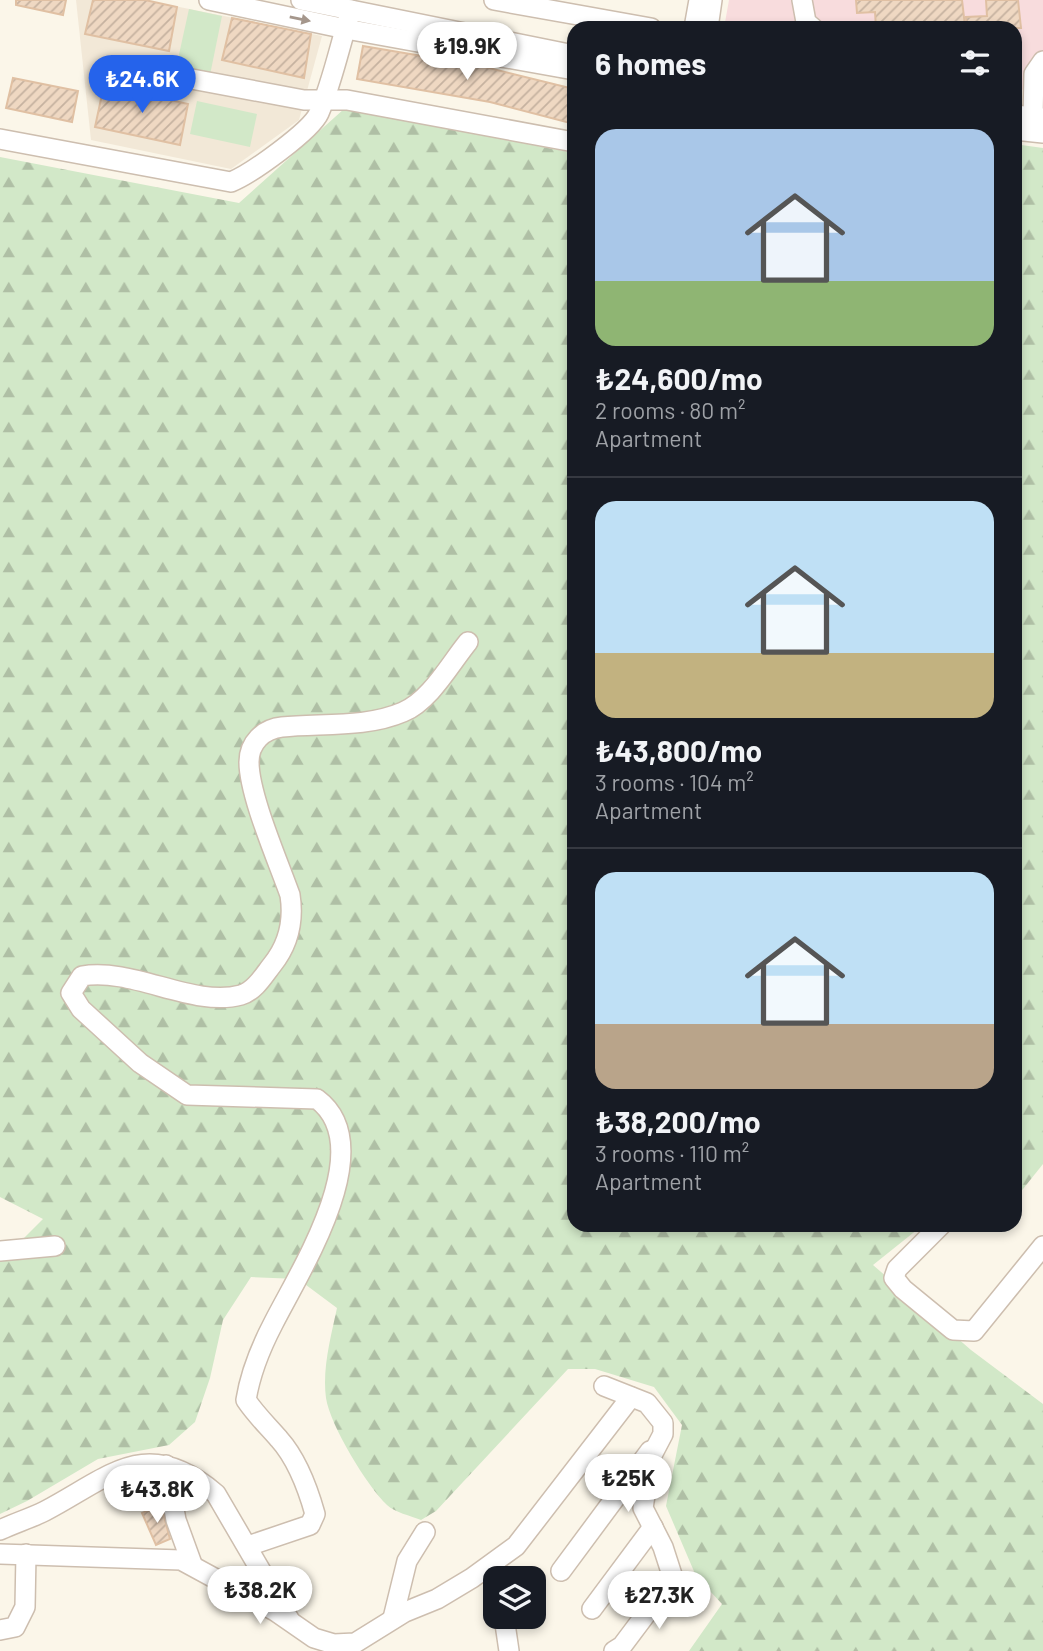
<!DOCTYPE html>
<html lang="en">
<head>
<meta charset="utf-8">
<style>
	body { margin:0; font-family:Barlow,sans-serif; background:#242831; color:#f1f3f6; height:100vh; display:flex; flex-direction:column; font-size:26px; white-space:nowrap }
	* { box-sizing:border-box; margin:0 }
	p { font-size:23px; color:#9ea1a6 }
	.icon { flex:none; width:38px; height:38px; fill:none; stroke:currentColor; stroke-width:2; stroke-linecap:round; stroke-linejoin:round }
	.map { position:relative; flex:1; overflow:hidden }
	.panel { position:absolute; left:567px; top:21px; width:455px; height:1211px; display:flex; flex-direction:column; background:#171b24; border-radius:21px; box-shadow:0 4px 10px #0003 }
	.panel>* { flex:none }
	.fabs { position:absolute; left:483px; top:1566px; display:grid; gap:14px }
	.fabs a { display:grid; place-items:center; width:63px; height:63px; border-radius:14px; background:#171b24; box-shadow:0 4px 10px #0003; font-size:35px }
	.price { position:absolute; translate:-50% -60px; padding:0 16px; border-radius:24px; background:#fff; color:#222; font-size:23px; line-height:46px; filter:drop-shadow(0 2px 4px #0008) }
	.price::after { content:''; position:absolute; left:50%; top:42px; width:21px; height:16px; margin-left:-10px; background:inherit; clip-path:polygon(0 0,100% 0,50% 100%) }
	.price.current { background:#2563eb; color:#fff }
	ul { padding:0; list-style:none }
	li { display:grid; align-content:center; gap:14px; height:371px; padding:0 28px }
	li+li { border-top:2px solid #363941 }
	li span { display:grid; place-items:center; height:217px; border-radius:21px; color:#555 }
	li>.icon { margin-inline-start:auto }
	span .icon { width:126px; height:126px; fill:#fffc; stroke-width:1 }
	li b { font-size:30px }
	h2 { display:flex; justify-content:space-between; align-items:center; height:84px; padding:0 28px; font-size:30px }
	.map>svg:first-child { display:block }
	.residential { fill:#f2e8d7 }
	.medical { fill:#f8dcdd }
	.green { fill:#d2e8c8 }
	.forest { fill:url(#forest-firs) }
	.building { fill:url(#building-hatch); stroke:#e0c0a3; stroke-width:2 }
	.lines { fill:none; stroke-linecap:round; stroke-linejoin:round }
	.minor-casing { stroke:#cdbeaf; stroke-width:22 }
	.minor { stroke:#fff; stroke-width:19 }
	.oneway { fill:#a5978c }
</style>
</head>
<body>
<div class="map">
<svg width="1043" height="1651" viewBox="0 0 1043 1651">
	<defs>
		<pattern id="forest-firs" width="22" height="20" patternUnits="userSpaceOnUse" patternTransform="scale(1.75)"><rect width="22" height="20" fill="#d2e8c8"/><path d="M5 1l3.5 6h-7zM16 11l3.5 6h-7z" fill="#afbfa5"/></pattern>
		<pattern id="building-hatch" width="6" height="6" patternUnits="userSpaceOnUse" patternTransform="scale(1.75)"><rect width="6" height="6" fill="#efd8c2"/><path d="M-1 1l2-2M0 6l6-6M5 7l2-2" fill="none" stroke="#c6b2a0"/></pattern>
	</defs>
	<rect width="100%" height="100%" fill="#fbf6e9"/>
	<!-- residential -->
	<path class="residential" d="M76,0h69l177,36 -23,84 -68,49 -140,-29z"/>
	<!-- medical -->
	<path class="medical" d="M729,0h314v91l-28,-2v-61h-291z"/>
	<!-- green -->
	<g class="green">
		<path d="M189,9l33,7 -12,59 -34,-7z"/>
		<path d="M197,101l60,13 -7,33 -60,-13z"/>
	</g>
	<!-- forest -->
	<g class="forest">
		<path d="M344,109l230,44v1072h349l-50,40 98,85 72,54v247h-354l33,-47 -26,-28 -30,-70 16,-81 -28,-38 -59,-18h-27l-132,142 -15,9c-10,-4 -27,-8 -34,-15 -20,-19 -57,-80 -61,-107 -4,-29 5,-62 11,-90l-39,-29 -47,-2 -28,43 -13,58 -15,44 -26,23 -71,14 -71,42 -27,13v-260l9,-1 34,-34 -43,-22v-1040l239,46z"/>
		<path d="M1015,144l28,4v1016l-28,35z"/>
	</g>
	<!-- building -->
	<g class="building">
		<path d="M16,0h50l-3,15 -47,-10z"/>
		<path d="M93,0h52l32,7 -8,44 -84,-17z"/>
		<path d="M856,0h106l3,26 -89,2 -1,-16 -18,1z"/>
		<path d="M986,0h32l3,28h-54l-1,-11 21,-1z"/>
		<path d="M232,18l79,16 -7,44 -82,-18z"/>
		<path d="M363,46l118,20 93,23v35l-84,-22 -133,-23z"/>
		<path d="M13,78l65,13 -6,31 -66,-14z"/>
		<path d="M104,85l84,19 -8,41 -85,-18z"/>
		<path d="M161,1505l9,34 -14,6 -14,-32z"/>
	</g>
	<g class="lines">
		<defs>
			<g id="minor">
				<path d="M209,0l137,29 228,41"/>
				<path d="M301,0l273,55"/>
				<path d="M494,0l157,28"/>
				<path d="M802,0l4,22 7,6"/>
				<path d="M694,28l5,-28"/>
				<path d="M708,28l4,-28"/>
				<path d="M138,69l166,31h43l227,42"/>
				<path d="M1015,115l28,3"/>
				<path d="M1033,117l1,-43 9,-13"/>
				<path d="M1015,130l28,3"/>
				<path d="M0,139l231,43c20,-8 80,-51 88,-69 14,-33 21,-69 32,-103"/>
				<path d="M941,1225l-44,44 -3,9 9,11 50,41 21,1 69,-85"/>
				<path d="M0,1251l55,-5"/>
				<path d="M604,1386l43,17 16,20v11l-12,23 -8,51 20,39 10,31 -51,68 -8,5"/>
				<path d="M166,1465l10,55 16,44"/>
				<path d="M0,1530c15,-7 31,-12 45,-19 65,-34 101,-77 171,-17l73,125"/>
				<path d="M248,1546l62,-21 5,-11c-7,-25 -18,-55 -36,-75 -12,-14 -23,-24 -33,-39 4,-25 15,-53 27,-76 26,-52 108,-177 44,-225l-130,-4 -47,-32 -59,-54 -10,-16 11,-17c51,-9 111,32 159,19 14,-4 23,-20 31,-30 17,-21 22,-44 18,-70 -12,-34 -41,-100 -41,-133 0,-19 14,-33 33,-35 39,-4 84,1 121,-15 27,-11 47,-48 65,-70"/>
				<path d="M0,1554l181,6 94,51 39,27 20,6 21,-1 50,-31 32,-13 35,-21 44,-32 115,-149"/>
				<path d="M489,1567l6,18"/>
				<path d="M561,1571l89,-120"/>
				<path d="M592,1609l61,-82"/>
				<path d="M504,1617l5,34"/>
				<path d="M393,1618l14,-57 18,-29"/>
				<path d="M0,1630l15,-3 10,-20 1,-53"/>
			</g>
		</defs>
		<!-- minor casing -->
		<use href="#minor" class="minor-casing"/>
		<!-- minor -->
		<use href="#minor" class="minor"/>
	</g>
	<!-- one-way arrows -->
	<defs><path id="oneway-solid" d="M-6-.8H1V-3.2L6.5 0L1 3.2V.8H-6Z" transform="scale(1.75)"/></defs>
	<use class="oneway" href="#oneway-solid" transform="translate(300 19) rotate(12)"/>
</svg>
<div class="fabs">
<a><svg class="icon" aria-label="layers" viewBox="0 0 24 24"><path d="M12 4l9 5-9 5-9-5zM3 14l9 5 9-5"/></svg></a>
</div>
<b class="price" style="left:467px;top:82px">₺19.9K</b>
<b class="price current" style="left:142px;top:115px">₺24.6K</b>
<b class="price" style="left:628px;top:1514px">₺25K</b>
<b class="price" style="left:157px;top:1525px">₺43.8K</b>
<b class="price" style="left:260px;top:1626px">₺38.2K</b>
<b class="price" style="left:659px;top:1631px">₺27.3K</b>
<section class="panel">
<h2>6 homes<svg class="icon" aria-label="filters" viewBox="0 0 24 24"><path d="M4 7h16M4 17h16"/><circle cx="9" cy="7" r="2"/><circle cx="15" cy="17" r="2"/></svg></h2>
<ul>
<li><span style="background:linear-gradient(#a9c7e8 70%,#8fb573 0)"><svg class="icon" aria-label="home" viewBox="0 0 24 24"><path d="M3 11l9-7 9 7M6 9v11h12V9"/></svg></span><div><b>₺24,600/mo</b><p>2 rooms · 80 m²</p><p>Apartment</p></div></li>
<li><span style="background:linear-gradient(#bfe0f5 70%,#c2b280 0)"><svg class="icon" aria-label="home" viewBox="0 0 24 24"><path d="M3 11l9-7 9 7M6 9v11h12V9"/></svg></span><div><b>₺43,800/mo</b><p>3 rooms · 104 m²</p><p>Apartment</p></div></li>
<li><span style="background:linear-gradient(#bfe0f5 70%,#b9a48a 0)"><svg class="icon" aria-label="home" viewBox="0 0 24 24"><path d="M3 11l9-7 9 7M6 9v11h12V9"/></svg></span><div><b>₺38,200/mo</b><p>3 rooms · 110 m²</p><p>Apartment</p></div></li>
</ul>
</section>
</div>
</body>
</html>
